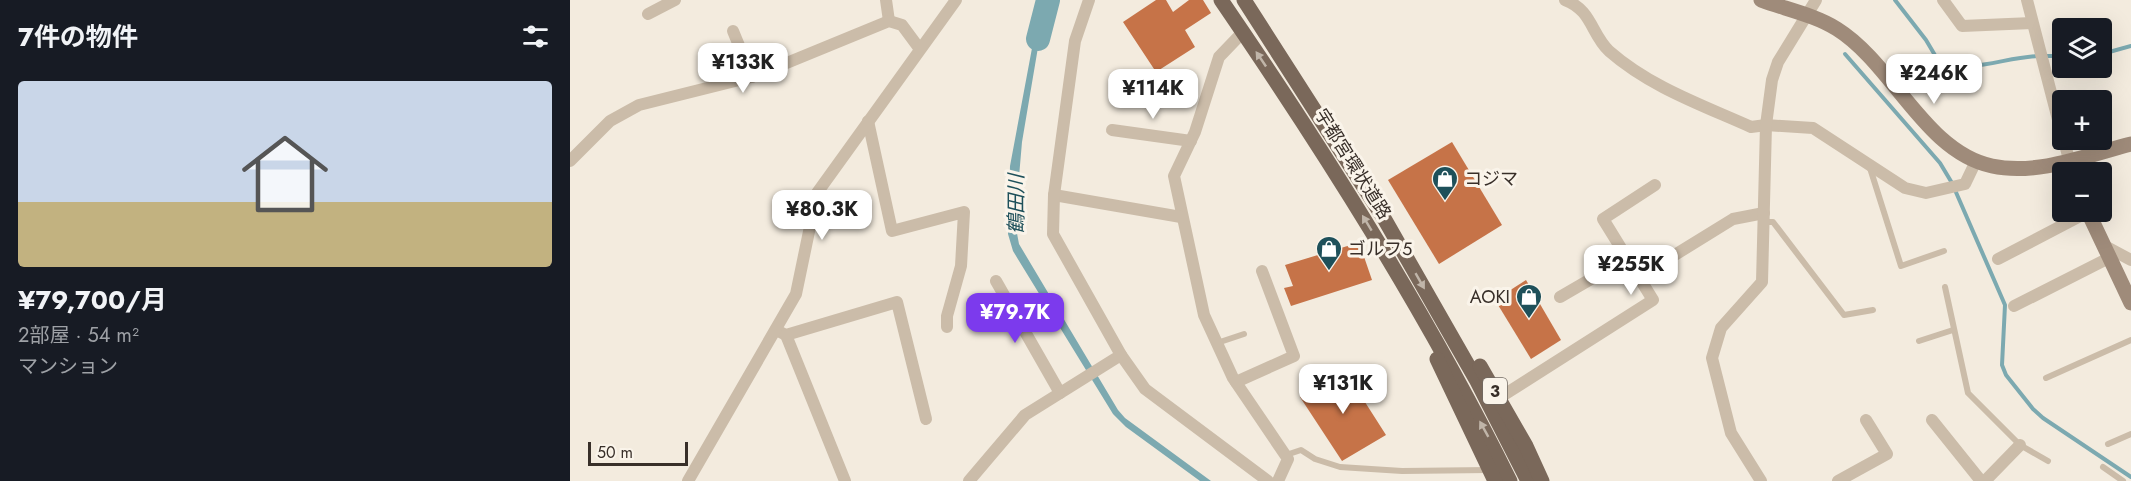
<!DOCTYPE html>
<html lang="ja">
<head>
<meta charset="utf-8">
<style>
	body { margin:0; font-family:Jost,"Noto Sans JP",sans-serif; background:#20242c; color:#f1f3f6; height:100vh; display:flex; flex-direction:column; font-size:22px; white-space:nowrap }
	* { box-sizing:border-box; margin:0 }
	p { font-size:20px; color:#9ea1a6 }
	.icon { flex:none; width:33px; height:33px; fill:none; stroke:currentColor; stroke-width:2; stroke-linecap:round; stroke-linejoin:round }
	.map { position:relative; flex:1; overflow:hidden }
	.side { display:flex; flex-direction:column; background:#171b24; width:570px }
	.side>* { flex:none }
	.buttons { position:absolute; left:1482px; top:18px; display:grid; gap:12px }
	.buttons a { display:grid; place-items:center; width:60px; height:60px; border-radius:6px; background:#171b24; box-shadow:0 6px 24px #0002; font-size:30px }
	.scale { position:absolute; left:18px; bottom:15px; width:100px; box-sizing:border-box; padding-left:6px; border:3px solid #382f29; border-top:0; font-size:16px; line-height:21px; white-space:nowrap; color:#382f29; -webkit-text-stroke:4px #faf4ea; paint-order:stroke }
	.price { position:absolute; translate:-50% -51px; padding:0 14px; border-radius:12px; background:#fff; color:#222; font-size:20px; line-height:39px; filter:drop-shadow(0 2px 3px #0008) }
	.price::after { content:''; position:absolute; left:50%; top:36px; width:18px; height:14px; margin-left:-9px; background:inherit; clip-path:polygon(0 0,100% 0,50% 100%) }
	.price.on { background:#7c3aed; color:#fff }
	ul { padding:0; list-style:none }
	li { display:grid; align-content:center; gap:12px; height:318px; padding:0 18px }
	li span { display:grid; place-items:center; height:186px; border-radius:6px; color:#555 }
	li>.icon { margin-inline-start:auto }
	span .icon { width:108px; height:108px; fill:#fffc; stroke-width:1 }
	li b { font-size:26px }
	h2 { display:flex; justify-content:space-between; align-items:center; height:72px; padding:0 18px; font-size:26px }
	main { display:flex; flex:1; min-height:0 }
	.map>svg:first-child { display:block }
	.water { fill:#7ca9b0 }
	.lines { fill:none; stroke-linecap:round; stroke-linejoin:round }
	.stream { stroke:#7ca9b0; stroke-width:4 }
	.river { stroke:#7ca9b0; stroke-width:24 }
	.building { fill:#c67348 }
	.lane { stroke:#cbbca9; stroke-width:6 }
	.street { stroke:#cbbca9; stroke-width:12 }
	.secondary { stroke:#9f8b7a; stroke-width:15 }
	.primary { stroke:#7a685a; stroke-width:15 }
	.oneway { fill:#c0b5a9 }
	.labels { text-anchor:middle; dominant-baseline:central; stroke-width:6; stroke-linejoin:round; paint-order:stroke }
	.shield { fill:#faf4ea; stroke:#726a63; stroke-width:1.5 }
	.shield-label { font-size:16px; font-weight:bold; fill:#382f29 }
	.street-label { font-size:18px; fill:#382f29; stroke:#faf4ea }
	.poi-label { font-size:18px; fill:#382f29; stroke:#faf4ea; text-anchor:start }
	.water-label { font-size:20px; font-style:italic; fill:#1e505a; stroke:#faf4ea }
</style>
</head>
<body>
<main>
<section class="side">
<h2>7件の物件<svg class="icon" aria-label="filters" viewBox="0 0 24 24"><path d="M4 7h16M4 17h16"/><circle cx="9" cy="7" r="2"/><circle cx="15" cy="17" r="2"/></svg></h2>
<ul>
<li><span style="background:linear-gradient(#c9d6e8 65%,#c2b280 0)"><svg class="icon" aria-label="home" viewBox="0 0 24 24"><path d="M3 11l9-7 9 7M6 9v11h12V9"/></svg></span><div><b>¥79,700/月</b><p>2部屋 · 54 m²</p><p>マンション</p></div></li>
</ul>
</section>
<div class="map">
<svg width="1561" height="481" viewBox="0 0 1561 481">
	<rect width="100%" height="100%" fill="#f3ebde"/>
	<!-- water -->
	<path class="water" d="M471,0h5l-24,142 -7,81 4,21 99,166 7,8 86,63h-11l-74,-54 -13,-13 -100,-163 -5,-17 2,-68z"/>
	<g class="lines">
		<!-- stream -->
		<g class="stream">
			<path d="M1325,0l31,40 13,22c32,12 66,-5 99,-6"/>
			<path d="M1275,54l95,109 12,20"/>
			<path d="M1532,54l29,-8"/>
			<path d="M1475,56h17"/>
			<path d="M1385,190l50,115 -3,60 4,10 27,34 10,9 88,59"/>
		</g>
		<!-- river -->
		<path class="river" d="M468,39l10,-39"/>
	</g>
	<!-- building -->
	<g class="building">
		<path d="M586,0h10l7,12 16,-12h14l8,13 -26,17 10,17 -39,25 -33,-50z"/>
		<path d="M882,142l50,83 -63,39 -51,-84z"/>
		<path d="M784,244l7,4 11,32 -81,26 -7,-18 9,-2 -8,-21z"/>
		<path d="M956,280l35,60 -30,19 -36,-59z"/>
		<path d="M775,370l3,5 5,-3 8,13 -5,3 30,47 -44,26 -42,-64z"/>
	</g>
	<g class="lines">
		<!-- lane -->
		<g class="lane">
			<path d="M1300,168l31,98 43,-15"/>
			<path d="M1194,222h9l71,93 29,-5"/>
			<path d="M1375,287l23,106 52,52 28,16"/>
			<path d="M1349,341l34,-11"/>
			<path d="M647,343l27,-9"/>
			<path d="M1476,378l85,-38"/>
			<path d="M1538,444l23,-10"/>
			<path d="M716,455l15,-5 14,9 25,8 62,4 87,-1"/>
			<path d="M1533,467l20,14"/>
		</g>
		<!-- street -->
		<g class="street">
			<path d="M316,0l3,21"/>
			<path d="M995,0c27,10 26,34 44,51 41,36 93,54 142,76l15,-2 47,3 92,60 21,5 39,-9 11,-23"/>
			<path d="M1373,0l19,26 70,-3"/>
			<path d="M1457,0l35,135"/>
			<path d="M78,14l27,-14"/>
			<path d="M163,31l19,46"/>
			<path d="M673,32l-24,25 -24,75 -21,44 30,139 29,63 55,81 -10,22"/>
			<path d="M298,121l24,110 72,-19 -3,54 -14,50v11"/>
			<path d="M542,130l79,11"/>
			<path d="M1494,140l5,20"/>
			<path d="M0,161l40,-40 29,-16 116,-29 134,-55 13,4 17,23"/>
			<path d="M484,195l127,22"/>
			<path d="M1533,245l28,15"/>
			<path d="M1428,259l90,-47"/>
			<path d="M1069,277l94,-58 31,-6"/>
			<path d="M426,281l64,112"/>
			<path d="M990,297l67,-39"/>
			<path d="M1444,306l95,-48"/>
			<path d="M206,330l10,5 111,-33 29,117"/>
			<path d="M216,335l59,146"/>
			<path d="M551,355l24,34 123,92"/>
			<path d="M666,382l58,-26 -32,-85"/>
			<path d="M929,398l154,-98 -50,-81 52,-34"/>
			<path d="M1362,420l49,61"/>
			<path d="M118,481l108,-187 21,-101 139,-193"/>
			<path d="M399,481l56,-66 96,-60 -68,-121 1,-39 21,-154 14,-41"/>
			<path d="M1191,481l-30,-48 -19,-75 9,-30 41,-46 4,-157 6,-45 6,-18 38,-62"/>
			<path d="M1268,481l49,-27 -21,-34"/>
			<path d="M1415,481l35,-36"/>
		</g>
		<!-- secondary -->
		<g class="secondary">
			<path d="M1191,0c24,9 54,15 76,29 56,35 88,123 155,137 45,10 96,-11 139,-22"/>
			<path d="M1518,212l43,91"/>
		</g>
		<!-- primary -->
		<g class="primary">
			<path d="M651,0c106,155 206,313 289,481"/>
			<path d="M674,0l141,220 92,161 51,100"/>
			<path d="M867,359l58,122"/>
			<path d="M910,366l46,80 16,35"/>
		</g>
	</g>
	<!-- one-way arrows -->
	<defs><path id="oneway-solid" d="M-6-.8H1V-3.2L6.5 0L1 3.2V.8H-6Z" transform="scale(1.5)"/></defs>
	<g class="oneway">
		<use href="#oneway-solid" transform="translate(691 59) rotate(-124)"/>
		<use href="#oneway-solid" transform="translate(797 223) rotate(-121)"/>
		<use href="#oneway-solid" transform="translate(850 281) rotate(60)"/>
		<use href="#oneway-solid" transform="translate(914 429) rotate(-119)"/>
	</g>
	<!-- icons -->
	<defs>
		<symbol id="shop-pin" viewBox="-11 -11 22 30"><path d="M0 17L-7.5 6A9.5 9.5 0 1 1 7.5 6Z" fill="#1e505a" stroke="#faf4ea"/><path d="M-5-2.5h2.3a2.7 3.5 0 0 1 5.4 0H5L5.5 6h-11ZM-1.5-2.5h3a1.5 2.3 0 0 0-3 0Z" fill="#fff"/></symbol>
	</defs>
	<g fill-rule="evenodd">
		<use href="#shop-pin" x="860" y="164" width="30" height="40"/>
		<use href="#shop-pin" x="744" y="234" width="30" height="40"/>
		<use href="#shop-pin" x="944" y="282" width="30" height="40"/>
	</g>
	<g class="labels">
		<!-- shield labels -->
		<rect class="shield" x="913" y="378" width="24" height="26" rx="4.5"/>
		<g class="shield-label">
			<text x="925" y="391">3</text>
		</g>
		<!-- street labels -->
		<g class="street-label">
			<text transform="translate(783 164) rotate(58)">宇都宮環状道路</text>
		</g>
		<!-- poi labels -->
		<g class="poi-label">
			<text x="894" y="179">コジマ</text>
			<text x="778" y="249">ゴルフ５</text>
			<text x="940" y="297" text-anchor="end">AOKI</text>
		</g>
		<!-- water labels -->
		<g class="water-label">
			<text transform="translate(446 204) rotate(-90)">鶴田川</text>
		</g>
	</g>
</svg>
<div class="buttons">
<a><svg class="icon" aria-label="layers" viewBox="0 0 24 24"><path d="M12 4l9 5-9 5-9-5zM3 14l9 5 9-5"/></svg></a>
<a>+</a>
<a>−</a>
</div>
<div class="scale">50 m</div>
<b class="price" style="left:173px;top:94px">¥133K</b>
<b class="price" style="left:1364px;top:105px">¥246K</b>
<b class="price" style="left:583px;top:120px">¥114K</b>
<b class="price" style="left:252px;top:241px">¥80.3K</b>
<b class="price" style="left:1061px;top:296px">¥255K</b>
<b class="price on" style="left:445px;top:344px">¥79.7K</b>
<b class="price" style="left:773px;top:415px">¥131K</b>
</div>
</main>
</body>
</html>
